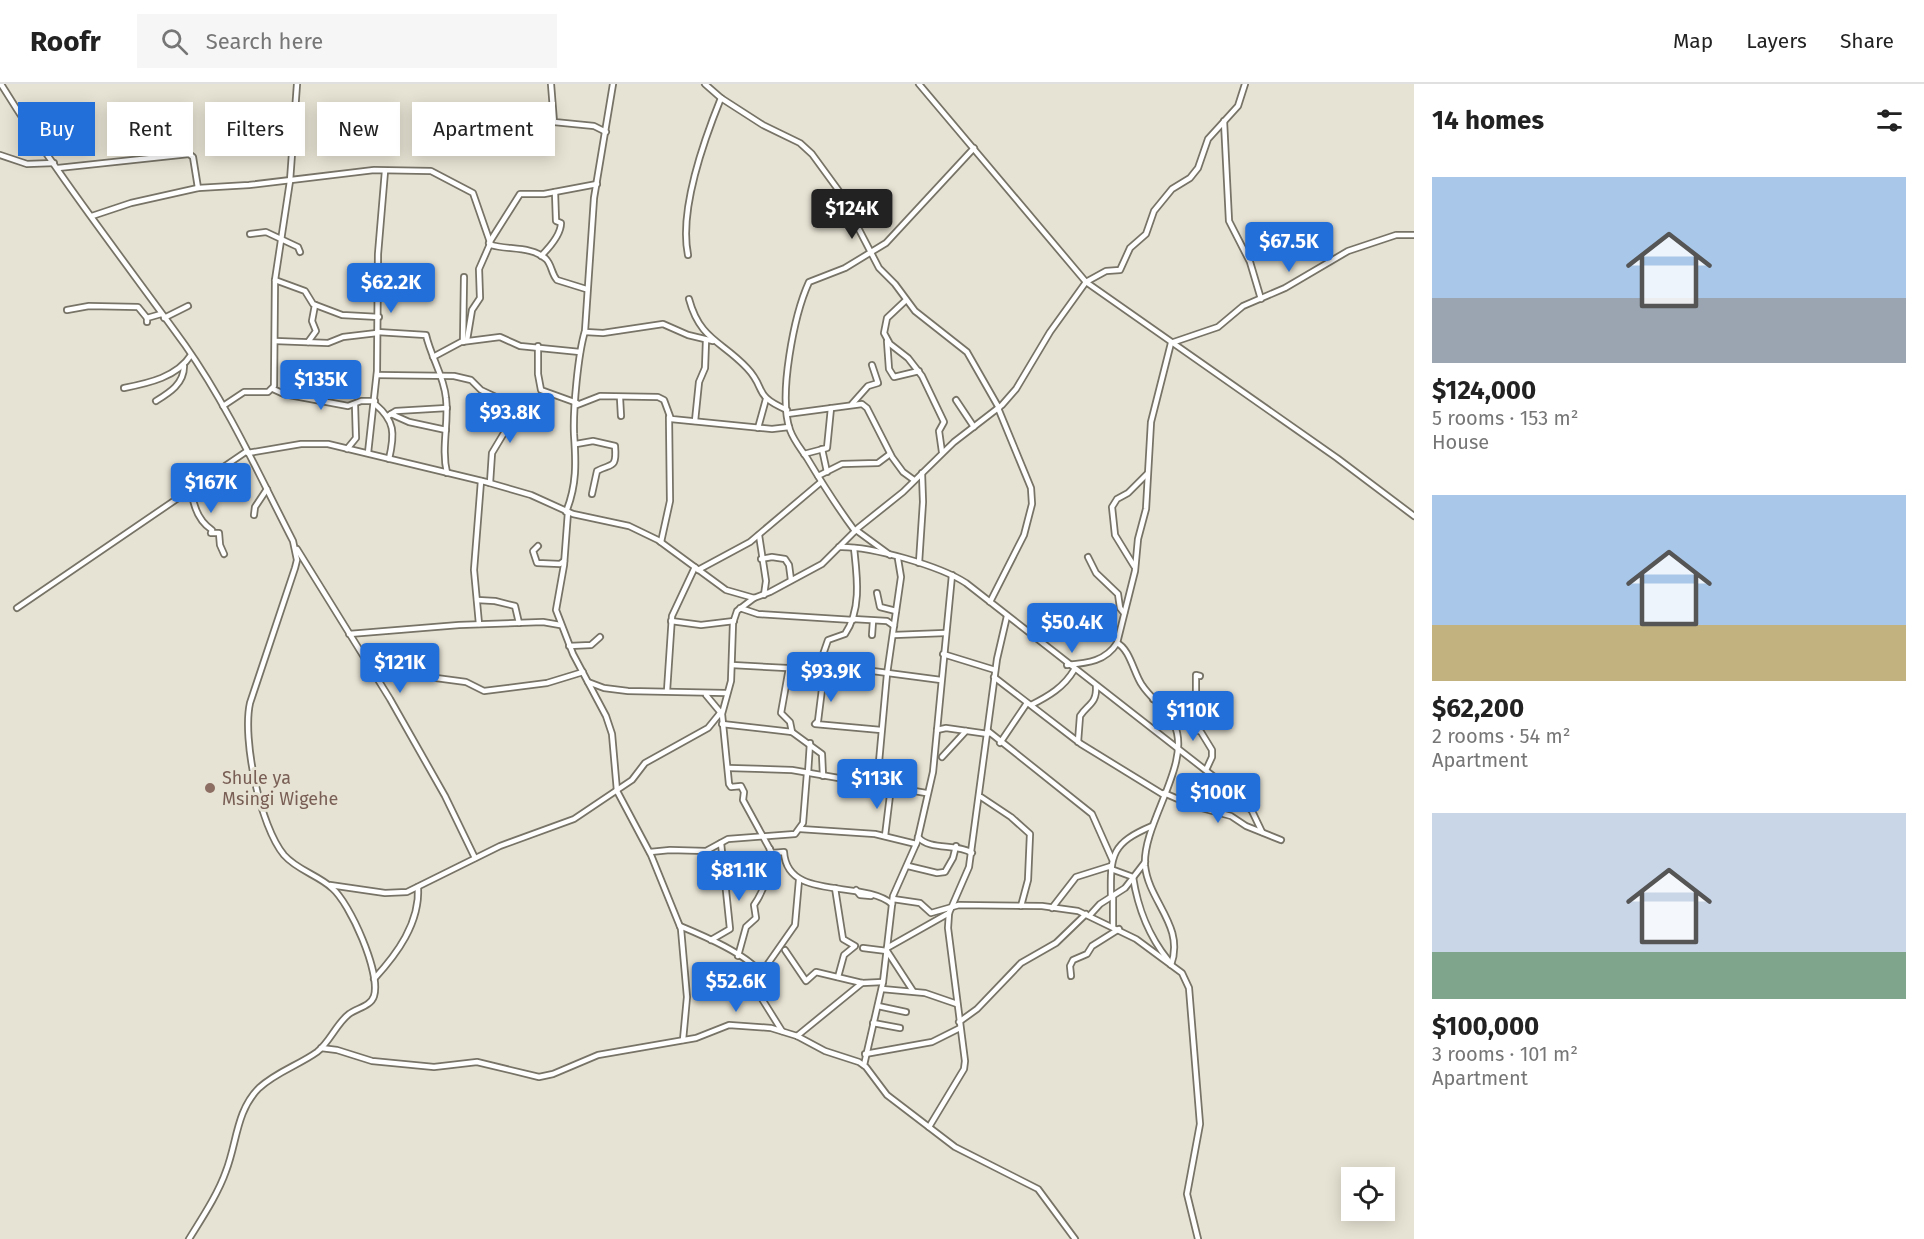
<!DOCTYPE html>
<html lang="en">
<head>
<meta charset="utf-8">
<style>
	body { margin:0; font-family:"Fira Sans",sans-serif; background:#f6f6f6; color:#222; height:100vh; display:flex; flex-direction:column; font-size:22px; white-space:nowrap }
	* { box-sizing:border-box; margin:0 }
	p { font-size:20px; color:#767676 }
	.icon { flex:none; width:33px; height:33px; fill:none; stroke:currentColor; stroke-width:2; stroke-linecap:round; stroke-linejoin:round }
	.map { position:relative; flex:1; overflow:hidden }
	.drawer { display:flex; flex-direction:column; background:#fff; width:510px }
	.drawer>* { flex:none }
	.banner { position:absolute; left:18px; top:18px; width:570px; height:54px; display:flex; gap:12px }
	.tools { position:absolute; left:1341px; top:1083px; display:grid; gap:12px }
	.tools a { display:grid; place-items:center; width:54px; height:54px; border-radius:0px; background:#fff; box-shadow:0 3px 15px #0003; font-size:30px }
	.price { position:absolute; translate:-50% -51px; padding:0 14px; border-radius:6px; background:#236fda; color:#fff; font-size:20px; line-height:39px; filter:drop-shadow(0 2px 3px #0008) }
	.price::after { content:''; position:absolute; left:50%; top:36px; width:18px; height:14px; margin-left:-9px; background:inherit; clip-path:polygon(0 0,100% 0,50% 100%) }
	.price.current { background:#222; color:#fff }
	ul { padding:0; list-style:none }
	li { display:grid; align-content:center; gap:12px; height:318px; padding:0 18px }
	li span { display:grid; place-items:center; height:186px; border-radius:0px; color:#555 }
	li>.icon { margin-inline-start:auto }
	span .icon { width:108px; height:108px; fill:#fffc; stroke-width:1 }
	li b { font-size:26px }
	h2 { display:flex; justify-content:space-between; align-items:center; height:72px; padding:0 18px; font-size:26px }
	.tag { padding:0 21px; border-radius:0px; background:#fff; box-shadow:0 3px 15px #0003; font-size:21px; line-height:54px }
	.tag.current { background:#236fda; color:#fff }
	header { display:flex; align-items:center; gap:36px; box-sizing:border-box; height:84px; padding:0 30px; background:#fff; border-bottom:2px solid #e0e0e0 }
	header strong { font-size:28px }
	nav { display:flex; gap:33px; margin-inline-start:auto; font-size:21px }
	.search { width:420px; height:54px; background:#f6f6f6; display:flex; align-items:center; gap:15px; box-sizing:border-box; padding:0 21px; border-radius:0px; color:#767676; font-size:22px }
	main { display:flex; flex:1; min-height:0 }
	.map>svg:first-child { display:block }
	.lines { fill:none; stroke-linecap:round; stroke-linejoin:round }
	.street-casing { stroke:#777366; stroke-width:8 }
	.street { stroke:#fff; stroke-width:4.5 }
	.street-bridge-casing { stroke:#777366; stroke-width:8; stroke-linecap:butt }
	.street-bridge { stroke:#fff; stroke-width:4.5 }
	.education-dot { fill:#8d6e63; stroke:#e7e3d4; stroke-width:2 }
	.labels { text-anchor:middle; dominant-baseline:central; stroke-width:6; stroke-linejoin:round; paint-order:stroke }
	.education-label { font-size:18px; fill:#785e54; stroke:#e7e3d4; text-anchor:start }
</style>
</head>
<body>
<header>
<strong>Roofr</strong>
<div class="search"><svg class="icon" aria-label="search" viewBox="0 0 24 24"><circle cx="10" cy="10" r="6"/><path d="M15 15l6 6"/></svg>Search here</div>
<nav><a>Map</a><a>Layers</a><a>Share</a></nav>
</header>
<main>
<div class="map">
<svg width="1414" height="1155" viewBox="0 0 1414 1155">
	<rect width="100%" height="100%" fill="#e7e3d4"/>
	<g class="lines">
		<defs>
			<g id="street">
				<path d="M1,0c56,91 122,175 184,261 43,61 74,130 108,196l4,19 -2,8 -45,135c-8,36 10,123 34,152 13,15 34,20 48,33 18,15 49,85 42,108 -3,10 -17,12 -25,18 -13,10 -19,28 -32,38 -18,13 -41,20 -58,36 -23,23 -22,55 -33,83 -8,23 -24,47 -37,68"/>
				<path d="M551,0l3,38 40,4 12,6"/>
				<path d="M705,0l16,14 42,27 37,18 12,11 27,37 40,77 16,16 20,27 52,41 32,56"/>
				<path d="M919,0l167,198 251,176 77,58"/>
				<path d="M1224,37l5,100 21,41 11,37"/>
				<path d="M0,71l27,9 27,-1"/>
				<path d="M58,84l131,-14 4,3 5,31"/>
				<path d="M92,132l39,-13 67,-15 51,-3 125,-15 57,1 42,22 18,52c17,5 41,1 55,14 6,6 5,14 11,21l29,9"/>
				<path d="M250,150l16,-2 32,15 2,5"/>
				<path d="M489,159l31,-49h24l53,-10"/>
				<path d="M688,171c-9,-44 16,-115 33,-157"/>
				<path d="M541,172c8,-8 20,-22 20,-33l-5,-2 -1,-29"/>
				<path d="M275,196l30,11 8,13 29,11 37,2"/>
				<path d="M689,215c11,41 33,42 58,69 20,21 5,27 40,42"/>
				<path d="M905,217l-18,17 -3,15 6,11 18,14 14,18 22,46 -5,9 3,21"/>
				<path d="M67,226l22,-4 49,1 9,11"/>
				<path d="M164,234l24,-12"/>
				<path d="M147,238v-4l14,-4"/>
				<path d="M377,248l49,3c5,22 18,41 20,63 3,25 -5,50 1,75"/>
				<path d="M585,248l18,1 60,-9 25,11 25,6"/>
				<path d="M467,256l5,-30 8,-12 -1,-29 11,-25"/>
				<path d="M275,257l53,2 15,-6 34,-4"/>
				<path d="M887,257l2,28 5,8 25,-6"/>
				<path d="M308,258l8,-11 -4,-10 3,-16"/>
				<path d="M463,258l1,-65"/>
				<path d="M538,262v28l3,16 36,13"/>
				<path d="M433,273l28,-15 39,-5 20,9 60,6"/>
				<path d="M377,291l77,1 17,4 10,10 15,7 37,7 15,-10"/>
				<path d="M124,304c25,-5 53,-11 67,-33"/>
				<path d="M273,305l11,5 64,12 13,-5h14"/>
				<path d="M620,314l1,18"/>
				<path d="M956,316l18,27"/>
				<path d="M156,317c13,-8 28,-17 28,-35"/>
				<path d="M375,320c20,17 20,29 14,55"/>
				<path d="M852,320l16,-18 10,-3 -6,-18"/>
				<path d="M577,321l23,-9 58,1 6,3 7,19 101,10 17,-2"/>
				<path d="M223,322l21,-14h24l6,-6 1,-106 15,-99 7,-97"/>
				<path d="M391,330l18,8 37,8"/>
				<path d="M787,330l75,-10 5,4 25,49 11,15 11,8"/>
				<path d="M388,332l8,-5 51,-3"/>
				<path d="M695,337l4,-39 6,-14 1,-28"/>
				<path d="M758,344l8,-29"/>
				<path d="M576,360l17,-3 22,5c2,24 -4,17 -18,25l-5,23"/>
				<path d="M347,365l9,-11 -1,-33"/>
				<path d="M822,365l5,23"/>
				<path d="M248,369l53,-9h27l158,38 45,13 42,19 56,12 29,14 68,50 28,8 16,-6 52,-28 36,-36 45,-36 51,-50 48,-37 14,-16 34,-57 36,-50 20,-11 14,-1 10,-22 16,-14 8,-23 18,-22 18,-11 8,-10 10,-29 30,-33 7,-22"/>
				<path d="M368,369l9,-82 1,-117 7,-83"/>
				<path d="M804,370l23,-6 4,-40"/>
				<path d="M818,392l24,-12 36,-1 12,-9"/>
				<path d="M490,399l2,-30 12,-20 3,-33"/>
				<path d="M185,409l7,1c2,14 8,28 20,36l-1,3h8l1,12 4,9"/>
				<path d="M566,428c11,-27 10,-50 8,-78 -1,-24 4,-80 11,-103l9,-133 19,-114"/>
				<path d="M568,428l-4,53 -8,45 17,44 33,62 6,18 5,57 34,64 30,74 6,68 -4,43"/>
				<path d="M254,431l1,-8 12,-18"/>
				<path d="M856,446l34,25"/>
				<path d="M855,447c-18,-24 -33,-48 -48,-73 -6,-9 -13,-17 -17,-28 -12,-34 4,-115 19,-148l36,-14 41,-25 88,-95"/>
				<path d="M759,451l7,46 -2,14"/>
				<path d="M661,458l9,-41 -1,-84"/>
				<path d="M538,462l-5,5 4,12 23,1 4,-3"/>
				<path d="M839,463c32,-1 101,19 127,36l270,211 16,17 10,21"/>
				<path d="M297,465l93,150 55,97 30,62"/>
				<path d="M1088,473l8,16 22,21 2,14 4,5"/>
				<path d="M761,475l11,-2 13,2 4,6 2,15"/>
				<path d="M919,479l4,-61 -1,-29"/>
				<path d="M1134,482l-19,-31 -3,-28 5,-8 11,-6 19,-19"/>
				<path d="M698,486l52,-28 71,-60"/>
				<path d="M877,509l3,14 16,4"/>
				<path d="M754,514l-17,13 -4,12 -2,58 -9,33 7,70 2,3 10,-1 3,6 -1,8 29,53 12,-1c3,50 79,27 108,52"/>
				<path d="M477,516l18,1 20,5 4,17"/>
				<path d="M990,518l34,-67 8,-31 -1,-16 -33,-80"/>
				<path d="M17,524l230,-157"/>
				<path d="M740,524l18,6 95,6"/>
				<path d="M853,535l34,2 7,5"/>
				<path d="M671,537l30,4 33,-4"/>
				<path d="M479,540l-5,-54 7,-89"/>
				<path d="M349,550l110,-9 84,-3 17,3"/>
				<path d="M872,551l1,-14"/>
				<path d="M894,551l51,-2"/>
				<path d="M1117,559c13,6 17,31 25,42 9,14 25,24 32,39 19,39 -32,99 -29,142 4,36 40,60 26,99"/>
				<path d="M569,562l22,-1 9,-8"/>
				<path d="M943,570l52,16"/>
				<path d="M732,581l55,3 14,-2 33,7 31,-3 76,10"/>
				<path d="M1067,581c21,-2 39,-4 50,-22l18,-72 3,-32 8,-30 5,-87 20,-79 47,-16 25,-21 42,-18 63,-37 48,-16h18"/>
				<path d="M789,584l-8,45 9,9 2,10"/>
				<path d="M814,586l5,-4 9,-26 17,-6c17,-25 12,-58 9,-86"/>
				<path d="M865,586l1,14"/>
				<path d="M818,591v8l4,6 -4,32 -3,3 66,6"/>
				<path d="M994,593l87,67 83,51"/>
				<path d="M436,594l30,4 18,9 63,-8 36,-11"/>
				<path d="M588,598l16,6 24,3 98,2"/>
				<path d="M667,607l5,-75 23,-49"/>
				<path d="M706,611l15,18"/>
				<path d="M1153,615l17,-4 9,4 13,-2 4,-5v-17l4,1"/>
				<path d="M1031,621c18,-9 33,-18 43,-35"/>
				<path d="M1178,637l23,11 11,18v7l-6,13"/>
				<path d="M722,640l70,8 30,22 1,22"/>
				<path d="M937,646l9,-2 42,6"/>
				<path d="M988,647l104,83 20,45"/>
				<path d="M1078,658l2,-26c8,-12 17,-12 16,-30"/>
				<path d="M1000,659l27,-40"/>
				<path d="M942,673l24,-26"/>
				<path d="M729,684l63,2 134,23"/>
				<path d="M808,689l2,-30"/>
				<path d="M877,700l10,-110 14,-97 -3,-18"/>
				<path d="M1164,709l30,13 37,10 15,10 35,14"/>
				<path d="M981,713l30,20 19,17 -2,46 -7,26"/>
				<path d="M800,745l75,5 41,10"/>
				<path d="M885,752l6,-49"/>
				<path d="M918,753c12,14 38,6 54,16"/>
				<path d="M650,768l20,-2 36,1 22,-12 67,-5 8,-11 4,-50"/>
				<path d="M908,782l29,7 8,-1 8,-14 3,-12"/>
				<path d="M1111,785l22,8c5,32 15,58 35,83"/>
				<path d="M330,801l55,8 22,-1 93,-46 74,-27 58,-39 13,-17 63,-35 13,-16"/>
				<path d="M835,804l8,51 12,7 -11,9 -6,22"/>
				<path d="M856,806l4,5 11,1"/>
				<path d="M1111,813c-1,-43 1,-54 41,-71"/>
				<path d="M893,815l27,4 11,10 28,-8 83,1 36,5 58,28 46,34 7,15 11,136 -13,70 11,45"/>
				<path d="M1052,824l24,-31 35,-11"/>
				<path d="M1090,831l10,-11 25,-16 20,-26"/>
				<path d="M680,842c24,10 67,28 83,49"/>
				<path d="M1113,842v-30"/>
				<path d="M711,856l19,-11 -9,-86"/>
				<path d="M863,864l24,3 26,40"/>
				<path d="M887,864l62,-35"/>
				<path d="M785,866l21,31 10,-9 46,11 21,-1"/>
				<path d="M738,872l8,-29 10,-9 -2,-13c13,-19 15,-34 16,-56"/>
				<path d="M1071,892l-1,-10 3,-6 14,-6 5,-8 27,-17"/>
				<path d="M374,895c23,-25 46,-56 44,-92"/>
				<path d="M882,905l43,4 32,11"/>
				<path d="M878,922l28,6"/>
				<path d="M959,938l18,-13 44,-46 35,-20 30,-29"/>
				<path d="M873,939l27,5"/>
				<path d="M782,947l-20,-32 1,-24 4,-10 28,-40 4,-45"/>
				<path d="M797,952l65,-53"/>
				<path d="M321,964l16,2 35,11 62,6 43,-5 62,15 14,-3 45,-19 98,-17 33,-13 42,3 26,8 28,15 34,11 7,5 21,28 68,52 83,42 37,50"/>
				<path d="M865,970l67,-12 28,-14"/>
				<path d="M864,981l19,-83 10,-86 24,-54 16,-70 19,-197"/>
				<path d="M929,1043l35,-58 1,-8 -17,-133 1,-15 20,-46 28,-208 10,-43"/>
			</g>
		</defs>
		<!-- street casing -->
		<use href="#street" class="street-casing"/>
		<!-- street -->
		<use href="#street" class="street"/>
		<defs>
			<path id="street-bridge" d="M818,591v-6"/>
		</defs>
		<!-- street-bridge casing -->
		<use href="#street-bridge" class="street-bridge-casing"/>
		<!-- street-bridge -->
		<use href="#street-bridge" class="street-bridge"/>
	</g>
	<!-- markers -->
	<circle class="education-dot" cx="210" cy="704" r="6"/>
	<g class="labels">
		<!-- education labels -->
		<g class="education-label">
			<text x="222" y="694">Shule ya<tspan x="222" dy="21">Msingi Wigehe</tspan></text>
		</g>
	</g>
</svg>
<div class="tools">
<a><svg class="icon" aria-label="locate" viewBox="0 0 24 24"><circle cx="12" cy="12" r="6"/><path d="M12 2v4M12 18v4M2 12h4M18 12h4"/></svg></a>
</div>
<b class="price current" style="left:852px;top:156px">$124K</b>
<b class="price" style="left:1289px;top:189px">$67.5K</b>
<b class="price" style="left:391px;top:230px">$62.2K</b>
<b class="price" style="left:321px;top:327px">$135K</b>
<b class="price" style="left:510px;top:360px">$93.8K</b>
<b class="price" style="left:211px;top:430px">$167K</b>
<b class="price" style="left:1072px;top:570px">$50.4K</b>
<b class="price" style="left:400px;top:610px">$121K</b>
<b class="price" style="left:831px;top:619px">$93.9K</b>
<b class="price" style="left:1193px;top:658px">$110K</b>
<b class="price" style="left:877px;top:726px">$113K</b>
<b class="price" style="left:1218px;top:740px">$100K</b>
<b class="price" style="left:739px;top:818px">$81.1K</b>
<b class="price" style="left:736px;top:929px">$52.6K</b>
<div class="banner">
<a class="tag current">Buy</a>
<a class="tag">Rent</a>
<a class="tag">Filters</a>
<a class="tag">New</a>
<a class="tag">Apartment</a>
</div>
</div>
<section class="drawer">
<h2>14 homes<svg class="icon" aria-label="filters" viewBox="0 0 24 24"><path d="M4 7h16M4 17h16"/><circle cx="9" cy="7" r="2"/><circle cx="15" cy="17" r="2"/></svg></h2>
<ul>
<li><span style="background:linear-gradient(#a9c7e8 65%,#9aa5b1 0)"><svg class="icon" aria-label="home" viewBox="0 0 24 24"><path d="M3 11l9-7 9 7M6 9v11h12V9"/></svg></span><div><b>$124,000</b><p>5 rooms · 153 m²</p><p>House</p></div></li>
<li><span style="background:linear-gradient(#a9c7e8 70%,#c2b280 0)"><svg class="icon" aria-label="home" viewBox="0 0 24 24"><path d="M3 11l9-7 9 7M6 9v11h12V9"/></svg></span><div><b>$62,200</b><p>2 rooms · 54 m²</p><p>Apartment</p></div></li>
<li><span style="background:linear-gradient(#c9d6e8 75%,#7fa58c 0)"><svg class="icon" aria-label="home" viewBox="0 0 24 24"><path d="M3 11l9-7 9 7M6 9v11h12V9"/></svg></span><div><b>$100,000</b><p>3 rooms · 101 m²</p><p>Apartment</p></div></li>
</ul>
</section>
</main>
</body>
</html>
